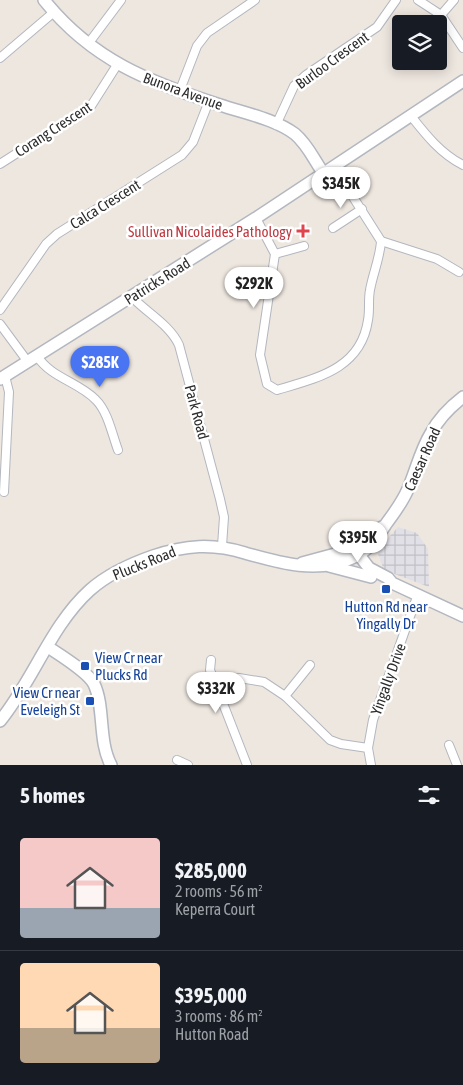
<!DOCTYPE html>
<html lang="en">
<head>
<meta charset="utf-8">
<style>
	body { margin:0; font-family:"Asap Condensed",sans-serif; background:#242831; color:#f1f3f6; height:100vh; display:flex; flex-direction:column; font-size:19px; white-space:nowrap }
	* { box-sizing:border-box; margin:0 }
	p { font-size:16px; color:#9ea1a6 }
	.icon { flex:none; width:28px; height:28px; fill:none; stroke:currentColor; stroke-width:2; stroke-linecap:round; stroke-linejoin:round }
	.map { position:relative; height:765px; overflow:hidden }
	.details { display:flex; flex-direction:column; background:#171b24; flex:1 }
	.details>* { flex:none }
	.buttons { position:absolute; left:392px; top:15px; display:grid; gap:10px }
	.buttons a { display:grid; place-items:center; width:55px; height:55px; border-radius:5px; background:#171b24; box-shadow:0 2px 12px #0003; font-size:25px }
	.price { position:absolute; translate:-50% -42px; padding:0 11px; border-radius:18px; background:#fff; color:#222; font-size:16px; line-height:32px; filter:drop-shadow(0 1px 2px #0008) }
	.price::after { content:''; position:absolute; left:50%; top:30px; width:15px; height:11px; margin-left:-8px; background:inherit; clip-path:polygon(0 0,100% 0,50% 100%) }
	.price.selected { background:#4974f2; color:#fff }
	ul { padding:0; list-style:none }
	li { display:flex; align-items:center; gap:15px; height:125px; padding:0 20px }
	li+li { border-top:1px solid #363941 }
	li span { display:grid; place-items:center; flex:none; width:140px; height:100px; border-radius:5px; color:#555 }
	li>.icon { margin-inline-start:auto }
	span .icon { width:60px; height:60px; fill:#fffc; stroke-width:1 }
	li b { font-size:21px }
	h2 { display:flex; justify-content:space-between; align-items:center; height:60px; padding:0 20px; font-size:21px }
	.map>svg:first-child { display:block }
	.industrial { fill:url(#industrial-grid) }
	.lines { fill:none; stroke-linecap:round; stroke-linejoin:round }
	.street-casing { stroke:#b3b7bf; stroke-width:10 }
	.secondary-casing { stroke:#b3b7bf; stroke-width:14 }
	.street { stroke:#fff; stroke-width:8 }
	.secondary { stroke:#fff; stroke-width:11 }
	.health-dot { fill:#e0444e; stroke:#fff; stroke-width:2 }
	.transit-dot { fill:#1a4fb4; stroke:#fff; stroke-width:2 }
	.labels { text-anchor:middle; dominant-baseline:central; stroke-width:5; stroke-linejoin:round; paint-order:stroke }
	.street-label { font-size:15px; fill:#2d2d2d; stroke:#fff }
	.health-label { font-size:15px; fill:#be3a42; stroke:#fff; text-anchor:end }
	.transit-label { font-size:15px; fill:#164399; stroke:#fff }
</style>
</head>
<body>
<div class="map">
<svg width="463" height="765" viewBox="0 0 463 765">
	<defs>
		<pattern id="industrial-grid" width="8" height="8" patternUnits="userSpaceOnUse" patternTransform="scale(1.25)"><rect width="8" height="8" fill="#e1e0e7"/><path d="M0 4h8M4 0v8" fill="none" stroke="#c1c0c6"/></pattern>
	</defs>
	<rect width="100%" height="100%" fill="#eee7e0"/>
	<!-- industrial -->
	<path class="industrial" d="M398,527l19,6 11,16 1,38 -45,-17 -6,-16 4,-9z"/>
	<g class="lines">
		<defs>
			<g id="street">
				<path d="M418,0l23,15 22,33"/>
				<path d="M441,15l13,-15"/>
				<path d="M88,44l33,-44"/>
				<path d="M0,58l54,-46"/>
				<path d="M180,90l17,-44 10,-13 48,-33"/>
				<path d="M411,116c15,19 30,38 52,49"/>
				<path d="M276,125l18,-39 12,-11 71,-48 19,-27"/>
				<path d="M0,164l91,-58 26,-41"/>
				<path d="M256,218l19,36 -15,101 7,29 10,6c40,-12 84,-21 91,-70 2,-10 0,-20 2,-30 3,-17 10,-32 11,-49l-47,-74"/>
				<path d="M333,228l29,-19"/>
				<path d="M381,241l56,18 22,13"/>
				<path d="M275,254l29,-8"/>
				<path d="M132,297c15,16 38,28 47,48l41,154 4,18 -2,29"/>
				<path d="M0,310l46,-66 11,-10 125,-79 11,-13 16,-41"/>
				<path d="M0,324l28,38"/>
				<path d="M37,356c14,22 42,26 59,44 12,12 16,34 22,50"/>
				<path d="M4,492l5,-100 -4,-16"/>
				<path d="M211,660l-1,10 37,95"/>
				<path d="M217,685l22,-7 25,4 21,14 45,44 11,4 27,4"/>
				<path d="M285,696l25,-31"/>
				<path d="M449,745l8,20"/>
				<path d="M177,760l11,5"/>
				<path d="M371,765l-3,-17 5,-28 45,-126"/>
			</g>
			<g id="secondary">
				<path d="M44,0c48,60 105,82 176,105 24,8 55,14 75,29 13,11 19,26 29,40"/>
				<path d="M0,379l256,-161 207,-137"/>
				<path d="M353,547l16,21 19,10 4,5 71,33"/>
				<path d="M302,563l37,-10 17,-8 26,-18"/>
				<path d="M329,566l42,11"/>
				<path d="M48,647c12,8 40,25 46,37 11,23 4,57 17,81"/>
				<path d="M0,721c33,-40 51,-96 90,-131 18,-16 40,-26 63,-34 32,-11 60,-13 92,-3 35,10 73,21 107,5 18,-8 24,-19 34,-34 8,-11 16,-21 22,-35 8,-18 12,-38 23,-56 8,-15 19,-26 32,-36"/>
			</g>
		</defs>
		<!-- street casing -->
		<use href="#street" class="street-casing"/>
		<!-- secondary casing -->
		<use href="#secondary" class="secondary-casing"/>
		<!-- street -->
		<use href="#street" class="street"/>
		<!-- secondary -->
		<use href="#secondary" class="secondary"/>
	</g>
	<!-- markers -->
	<path class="health-dot" d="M300.5 223.5h5v5h5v5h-5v5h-5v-5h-5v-5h5z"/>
	<g class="transit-dot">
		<rect x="381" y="584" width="10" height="10" rx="2.5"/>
		<rect x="80" y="661" width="10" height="10" rx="2.5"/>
		<rect x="85" y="696" width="10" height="10" rx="2.5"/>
	</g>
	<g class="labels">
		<!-- street labels -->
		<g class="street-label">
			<text transform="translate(332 60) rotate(-36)">Burloo Crescent</text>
			<text transform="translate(183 91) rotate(20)">Bunora Avenue</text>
			<text transform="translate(53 129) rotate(-33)">Corang Crescent</text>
			<text transform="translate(105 204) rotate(-32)">Calca Crescent</text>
			<text transform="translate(157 281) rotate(-32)">Patricks Road</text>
			<text transform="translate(197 412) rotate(75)">Park Road</text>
			<text transform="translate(422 459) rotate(-66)">Caesar Road</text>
			<text transform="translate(144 563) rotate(-22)">Plucks Road</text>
			<text transform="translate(388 679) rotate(-70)">Yingally Drive</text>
		</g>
		<!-- health labels -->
		<g class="health-label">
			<text x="292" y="231">Sullivan Nicolaides Pathology</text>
		</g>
		<!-- transit labels -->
		<g class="transit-label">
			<text x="386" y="606">Hutton Rd near<tspan x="386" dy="17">Yingally Dr</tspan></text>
			<text x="95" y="657" text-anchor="start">View Cr near<tspan x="95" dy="17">Plucks Rd</tspan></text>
			<text x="80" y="692" text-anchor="end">View Cr near<tspan x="80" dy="17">Eveleigh St</tspan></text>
		</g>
	</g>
</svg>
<div class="buttons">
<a><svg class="icon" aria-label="layers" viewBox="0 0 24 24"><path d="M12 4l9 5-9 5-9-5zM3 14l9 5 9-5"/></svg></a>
</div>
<b class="price" style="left:341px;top:209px">$345K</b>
<b class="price" style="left:254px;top:309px">$292K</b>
<b class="price selected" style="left:100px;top:388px">$285K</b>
<b class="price" style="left:358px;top:563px">$395K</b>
<b class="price" style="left:216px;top:714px">$332K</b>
</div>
<section class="details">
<h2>5 homes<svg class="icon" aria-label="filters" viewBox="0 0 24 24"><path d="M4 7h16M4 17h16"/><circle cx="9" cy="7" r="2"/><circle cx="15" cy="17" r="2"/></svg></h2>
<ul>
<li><span style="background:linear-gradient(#f6c9c9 70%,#9aa5b1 0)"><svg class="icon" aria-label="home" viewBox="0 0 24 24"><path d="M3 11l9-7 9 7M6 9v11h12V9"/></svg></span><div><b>$285,000</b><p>2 rooms · 56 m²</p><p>Keperra Court</p></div></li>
<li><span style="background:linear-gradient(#ffd9b3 65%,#b9a48a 0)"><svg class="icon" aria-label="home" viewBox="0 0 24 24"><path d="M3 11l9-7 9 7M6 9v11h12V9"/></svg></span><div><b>$395,000</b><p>3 rooms · 86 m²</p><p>Hutton Road</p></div></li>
</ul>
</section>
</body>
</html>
